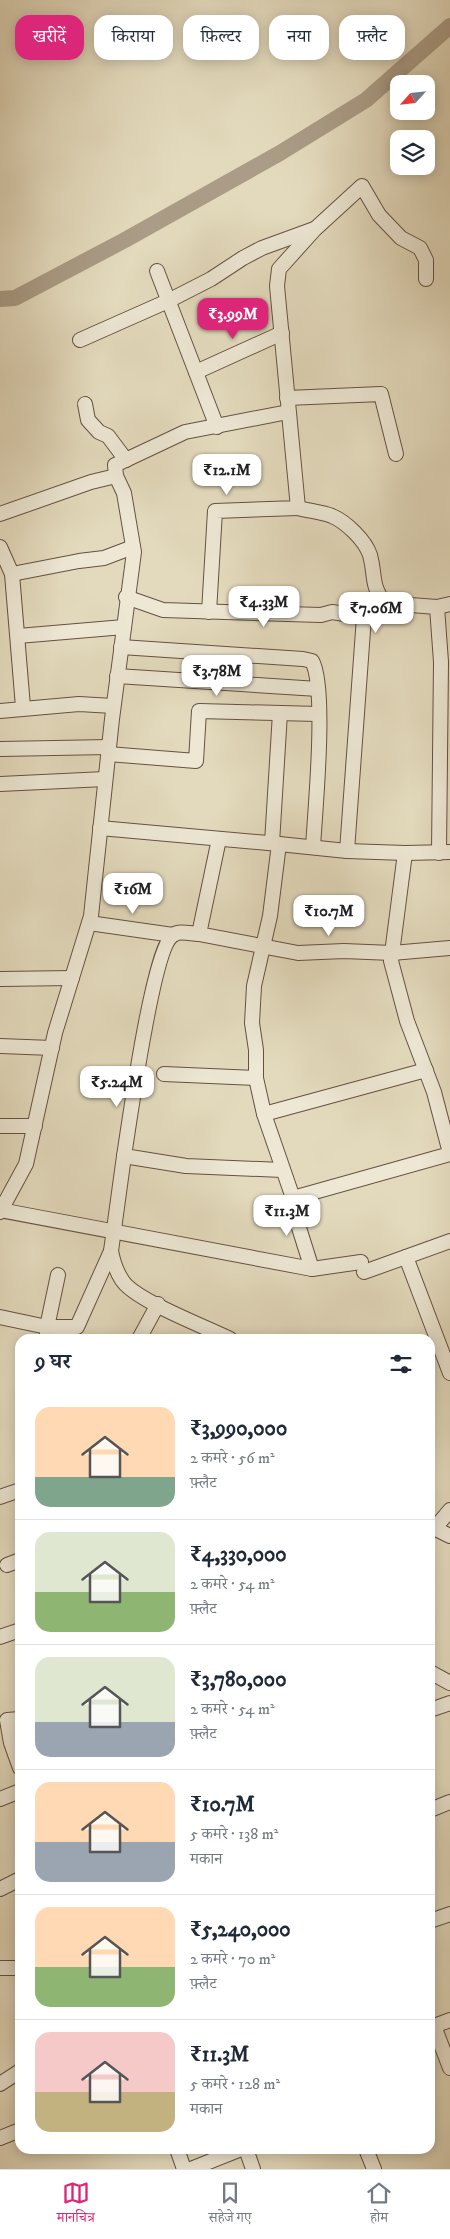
<!DOCTYPE html>
<html lang="hi">
<head>
<meta charset="utf-8">
<style>
	body { margin:0; font-family:"IM FELL DW Pica","Noto Serif Devanagari",serif; background:#f6f6f7; color:#1f2937; height:100vh; display:flex; flex-direction:column; font-size:19px; white-space:nowrap }
	* { box-sizing:border-box; margin:0 }
	p { font-size:16px; color:#747a83 }
	.icon { flex:none; width:28px; height:28px; fill:none; stroke:currentColor; stroke-width:2; stroke-linecap:round; stroke-linejoin:round }
	.map { position:relative; flex:1; overflow:hidden }
	.drawer { position:absolute; left:15px; top:1334px; width:420px; height:820px; display:flex; flex-direction:column; background:#fff; border-radius:15px; box-shadow:0 2px 12px #0003 }
	.drawer>* { flex:none }
	.hud { position:absolute; left:15px; top:15px; width:420px; height:45px; display:flex; gap:10px }
	.needle { width:32px; rotate:243deg }
	.fabs { position:absolute; left:390px; top:75px; display:grid; gap:10px }
	.fabs a { display:grid; place-items:center; width:45px; height:45px; border-radius:10px; background:#fff; box-shadow:0 2px 12px #0003; font-size:25px }
	.price { position:absolute; translate:-50% -42px; padding:0 11px; border-radius:10px; background:#fff; color:#222; font-size:16px; line-height:32px; filter:drop-shadow(0 1px 2px #0008) }
	.price::after { content:''; position:absolute; left:50%; top:30px; width:15px; height:11px; margin-left:-8px; background:inherit; clip-path:polygon(0 0,100% 0,50% 100%) }
	.price.on { background:#db2777; color:#fff }
	ul { padding:0; list-style:none }
	li { display:flex; align-items:center; gap:15px; height:125px; padding:0 20px }
	li+li { border-top:1px solid #e0e1e3 }
	li span { display:grid; place-items:center; flex:none; width:140px; height:100px; border-radius:15px; color:#555 }
	li>.icon { margin-inline-start:auto }
	span .icon { width:60px; height:60px; fill:#fffc; stroke-width:1 }
	li b { font-size:21px }
	h2 { display:flex; justify-content:space-between; align-items:center; height:60px; padding:0 20px; font-size:21px }
	.chip { padding:0 18px; border-radius:15px; background:#fff; box-shadow:0 2px 12px #0003; font-size:18px; line-height:45px }
	.chip.on { background:#db2777; color:#fff }
	.dock { display:flex; justify-content:space-around; align-items:center; height:70px; border-top:1px solid #e0e1e3; background:#fff; font-size:14px; color:#747a83 }
	.dock a { display:grid; justify-items:center; gap:2px }
	.dock .on { color:#db2777 }
	.map>svg:first-child { display:block }
	.lines { fill:none; stroke-linecap:round; stroke-linejoin:round }
	.canal { stroke:#aa9c86; stroke-width:16 }
	.minor-casing { stroke:#655143; stroke-width:16 }
	.minor { stroke:#ede7d4; stroke-width:14 }
</style>
</head>
<body>
<div class="map">
<svg width="450" height="2169" viewBox="0 0 450 2169">
	<rect width="100%" height="100%" fill="#e3dabd"/>
	<filter id="stains"><feTurbulence type="fractalNoise" baseFrequency=".004" numOctaves="4"/><feColorMatrix values="0 0 0 0 .2 0 0 0 0 .09 0 0 0 0 .02 0 0 0 .5 -.17"/></filter>
	<radialGradient id="worn" r=".72"><stop offset=".6" stop-color="#630" stop-opacity="0"/><stop offset="1" stop-color="#630" stop-opacity=".3"/></radialGradient>
	<g class="lines">
		<!-- canal -->
		<path class="canal" d="M0,299l15,-1 110,-58 155,-87 86,-53 84,-74"/>
		<defs>
			<g id="minor">
				<path d="M157,271l60,156"/>
				<path d="M80,340l88,-39 43,-22 32,-21 19,-10 52,-19"/>
				<path d="M196,372l86,-39"/>
				<path d="M287,398l94,-4 15,60"/>
				<path d="M85,404l3,16 11,12 9,4 18,24"/>
				<path d="M298,508c11,3 24,4 34,8 14,6 33,24 38,39 6,22 0,27 14,48l53,4 13,-3"/>
				<path d="M0,514l91,-32 25,-6"/>
				<path d="M0,547l12,27 11,133"/>
				<path d="M12,574l67,-13 25,-3 29,-11"/>
				<path d="M126,597l37,13 158,5 11,-3 32,5 -17,234"/>
				<path d="M437,607l4,55 -2,191"/>
				<path d="M209,612l6,-101 83,-3 -21,-222 2,-17 36,-40 47,-43 17,29 22,23 19,10 6,12v19"/>
				<path d="M18,636l106,-9"/>
				<path d="M121,647l182,12 9,2c15,27 3,150 1,186"/>
				<path d="M117,676l201,13"/>
				<path d="M0,711l79,-7 34,2"/>
				<path d="M0,749l109,-2"/>
				<path d="M108,754l88,7 3,-50 120,3"/>
				<path d="M0,784l105,-5"/>
				<path d="M100,828l179,16"/>
				<path d="M219,839l-20,95 99,19 46,-2 48,2 58,-5"/>
				<path d="M272,843l8,-130"/>
				<path d="M405,853l45,-1"/>
				<path d="M89,923l84,12"/>
				<path d="M199,934c-8,0 -19,-4 -26,1 -20,13 -44,190 -49,221l62,10 96,4"/>
				<path d="M0,979l72,-1"/>
				<path d="M0,1046l52,2"/>
				<path d="M164,1074l92,4"/>
				<path d="M264,1114l162,-44"/>
				<path d="M0,1126h35"/>
				<path d="M450,1153l-16,-61 -27,-71 -16,-60 14,-108 -58,-2 -68,-7 -9,72 -16,70 -2,37 4,27v28l8,36 29,84 157,-44"/>
				<path d="M293,1198l2,17 17,54"/>
				<path d="M0,1210l312,59 49,-7"/>
				<path d="M0,1212l26,-48 29,-131 36,-117 21,-197 22,-167 -10,-59 -8,-17 -1,-11 70,-33 103,-20"/>
				<path d="M111,1251c2,10 5,20 11,29 12,20 84,47 108,59"/>
				<path d="M406,1257l44,116"/>
				<path d="M364,1272l86,-31"/>
				<path d="M0,1317l47,10h30l34,-76 13,-95"/>
				<path d="M47,1339v-12l11,-52"/>
				<path d="M139,1339l19,-35"/>
				<path d="M0,1497l20,-7"/>
				<path d="M430,1526l20,10"/>
				<path d="M435,1528l15,-18"/>
				<path d="M7,1565l13,-5"/>
				<path d="M0,1637l20,-7"/>
				<path d="M430,1672l20,11"/>
				<path d="M430,1710l20,-7"/>
				<path d="M20,1719l-13,1 4,23 9,25"/>
				<path d="M0,1799l20,-8"/>
				<path d="M430,1810l20,-8"/>
				<path d="M0,1889l20,-10"/>
				<path d="M430,1921l20,-7"/>
				<path d="M0,1968h20"/>
				<path d="M434,2026l16,-6"/>
				<path d="M430,2028l4,-2 16,42"/>
				<path d="M0,2084l20,-13"/>
				<path d="M0,2138l20,-8"/>
				<path d="M177,2149l7,20"/>
				<path d="M246,2149l7,20"/>
				<path d="M366,2149l8,20"/>
				<path d="M191,2169l50,-20"/>
			</g>
		</defs>
		<!-- minor casing -->
		<use href="#minor" class="minor-casing"/>
		<!-- minor -->
		<use href="#minor" class="minor"/>
	</g>
	<rect width="100%" height="100%" filter="url(#stains)"/>
	<rect width="100%" height="100%" fill="url(#worn)"/>
</svg>
<div class="fabs">
<a><svg class="needle" viewBox="-14 -14 28 28"><path d="M0-13l5 13h-10z" fill="#e53935"/><path d="M0 13l5-13h-10z" fill="#747a83"/></svg></a>
<a><svg class="icon" aria-label="layers" viewBox="0 0 24 24"><path d="M12 4l9 5-9 5-9-5zM3 14l9 5 9-5"/></svg></a>
</div>
<b class="price on" style="left:233px;top:340px">₹3.99M</b>
<b class="price" style="left:227px;top:496px">₹12.1M</b>
<b class="price" style="left:264px;top:628px">₹4.33M</b>
<b class="price" style="left:376px;top:634px">₹7.06M</b>
<b class="price" style="left:217px;top:697px">₹3.78M</b>
<b class="price" style="left:133px;top:915px">₹16M</b>
<b class="price" style="left:329px;top:937px">₹10.7M</b>
<b class="price" style="left:117px;top:1108px">₹5.24M</b>
<b class="price" style="left:287px;top:1237px">₹11.3M</b>
<div class="hud">
<a class="chip on">खरीदें</a>
<a class="chip">किराया</a>
<a class="chip">फ़िल्टर</a>
<a class="chip">नया</a>
<a class="chip">फ़्लैट</a>
</div>
<section class="drawer">
<h2>9 घर<svg class="icon" aria-label="filters" viewBox="0 0 24 24"><path d="M4 7h16M4 17h16"/><circle cx="9" cy="7" r="2"/><circle cx="15" cy="17" r="2"/></svg></h2>
<ul>
<li><span style="background:linear-gradient(#ffd9b3 70%,#7fa58c 0)"><svg class="icon" aria-label="home" viewBox="0 0 24 24"><path d="M3 11l9-7 9 7M6 9v11h12V9"/></svg></span><div><b>₹3,990,000</b><p>2 कमरे · 56 m²</p><p>फ़्लैट</p></div></li>
<li><span style="background:linear-gradient(#dfe7d0 60%,#8fb573 0)"><svg class="icon" aria-label="home" viewBox="0 0 24 24"><path d="M3 11l9-7 9 7M6 9v11h12V9"/></svg></span><div><b>₹4,330,000</b><p>2 कमरे · 54 m²</p><p>फ़्लैट</p></div></li>
<li><span style="background:linear-gradient(#dfe7d0 65%,#9aa5b1 0)"><svg class="icon" aria-label="home" viewBox="0 0 24 24"><path d="M3 11l9-7 9 7M6 9v11h12V9"/></svg></span><div><b>₹3,780,000</b><p>2 कमरे · 54 m²</p><p>फ़्लैट</p></div></li>
<li><span style="background:linear-gradient(#ffd9b3 60%,#9aa5b1 0)"><svg class="icon" aria-label="home" viewBox="0 0 24 24"><path d="M3 11l9-7 9 7M6 9v11h12V9"/></svg></span><div><b>₹10.7M</b><p>5 कमरे · 138 m²</p><p>मकान</p></div></li>
<li><span style="background:linear-gradient(#ffd9b3 60%,#8fb573 0)"><svg class="icon" aria-label="home" viewBox="0 0 24 24"><path d="M3 11l9-7 9 7M6 9v11h12V9"/></svg></span><div><b>₹5,240,000</b><p>2 कमरे · 70 m²</p><p>फ़्लैट</p></div></li>
<li><span style="background:linear-gradient(#f6c9c9 60%,#c2b280 0)"><svg class="icon" aria-label="home" viewBox="0 0 24 24"><path d="M3 11l9-7 9 7M6 9v11h12V9"/></svg></span><div><b>₹11.3M</b><p>5 कमरे · 128 m²</p><p>मकान</p></div></li>
</ul>
</section>
</div>
<nav class="dock">
<a class="on"><svg class="icon" aria-label="map" viewBox="0 0 24 24"><path d="M3 6l6-2 6 2 6-2v14l-6 2-6-2-6 2zM9 4v14M15 6v14"/></svg>मानचित्र</a>
<a><svg class="icon" aria-label="saved" viewBox="0 0 24 24"><path d="M7 4h10v16l-5-4-5 4z"/></svg>सहेजे गए</a>
<a><svg class="icon" aria-label="home" viewBox="0 0 24 24"><path d="M3 11l9-7 9 7M6 9v11h12V9"/></svg>होम</a>
</nav>
</body>
</html>
